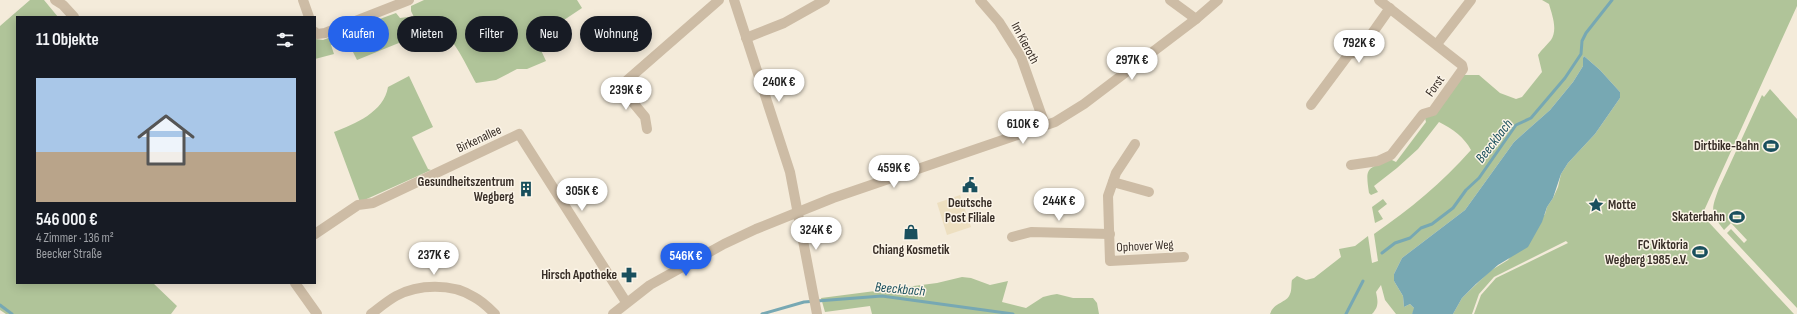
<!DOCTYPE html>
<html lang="de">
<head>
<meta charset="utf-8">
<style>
	body { margin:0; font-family:"Sofia Sans Condensed",sans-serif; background:#20242c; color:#f1f3f6; height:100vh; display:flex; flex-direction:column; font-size:15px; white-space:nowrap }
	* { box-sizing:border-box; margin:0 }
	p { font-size:13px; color:#9ea1a6 }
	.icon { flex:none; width:22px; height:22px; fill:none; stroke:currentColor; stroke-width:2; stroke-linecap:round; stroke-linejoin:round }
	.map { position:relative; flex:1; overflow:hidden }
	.details { position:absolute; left:16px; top:16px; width:300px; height:268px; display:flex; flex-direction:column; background:#171b24; border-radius:0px; box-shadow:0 2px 10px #0003 }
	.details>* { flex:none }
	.top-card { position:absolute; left:328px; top:16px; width:380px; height:36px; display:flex; gap:8px }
	.price { position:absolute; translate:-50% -34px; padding:0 9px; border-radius:14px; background:#fff; color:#222; font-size:13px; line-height:26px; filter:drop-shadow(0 1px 2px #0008) }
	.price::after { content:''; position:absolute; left:50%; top:24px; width:12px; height:9px; margin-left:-6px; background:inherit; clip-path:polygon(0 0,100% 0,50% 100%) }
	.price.on { background:#2563eb; color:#fff }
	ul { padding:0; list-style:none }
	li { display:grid; align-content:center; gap:8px; height:212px; padding:0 20px }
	li span { display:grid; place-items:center; height:124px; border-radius:0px; color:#555 }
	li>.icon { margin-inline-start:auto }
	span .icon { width:72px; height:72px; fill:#fffc; stroke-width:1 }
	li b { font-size:17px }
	h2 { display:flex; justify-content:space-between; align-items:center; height:48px; padding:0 20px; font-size:17px }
	.tag { padding:0 14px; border-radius:18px; background:#171b24; box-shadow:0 2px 10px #0003; font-size:14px; line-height:36px }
	.tag.on { background:#2563eb; color:#fff }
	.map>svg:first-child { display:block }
	.green { fill:#b0c499 }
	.plaza { fill:#eddfc0 }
	.water { fill:#77a8b3 }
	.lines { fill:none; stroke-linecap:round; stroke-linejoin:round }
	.stream { stroke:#77a8b3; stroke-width:3 }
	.minor { stroke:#cdbca5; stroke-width:10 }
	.labels { text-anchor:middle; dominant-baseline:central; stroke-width:3; stroke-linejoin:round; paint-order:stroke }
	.street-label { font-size:13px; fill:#382e27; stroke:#fbf4e7 }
	.poi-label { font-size:13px; font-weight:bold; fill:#382e27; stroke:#fbf4e7; text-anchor:end }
	.water-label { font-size:14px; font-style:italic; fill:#194f5d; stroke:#fbf4e7 }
</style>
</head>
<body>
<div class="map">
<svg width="1797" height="314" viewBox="0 0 1797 314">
	<rect width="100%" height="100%" fill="#f4ebda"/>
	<!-- green -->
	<g class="green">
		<path d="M30,0h14l14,17h-41v266h136l24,23 -6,8h-165l-6,-4v-284z"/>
		<path d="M424,0h153l5,8 -18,12 2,5 -10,6 2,5 -19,10 7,15 -19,8h-10l-21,11 -20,3c-7,-12 -25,-53 -39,-53 -5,0 -10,4 -15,4l-11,-23v-5z"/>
		<path d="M1542,0h255v6l-95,209 92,99h-320l7,-19 15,-17 72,-35 -2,-2 -72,36 -15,17 -7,20h-19l9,-16 28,-27 18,-11 37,-46 2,-7 6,-9 5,-11 3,-13 7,-11 27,-29 25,-36v-6l-20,-22 -16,-14 -1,2v8l-10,16 -23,28 -36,32 -49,68 -63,48 -8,16v7l9,15 1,11 6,-3 5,5 -3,5h-16l-11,-14 -4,-15 -5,7c2,9 3,15 -4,22h-102c4,-12 17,-11 20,-20 2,-4 1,-10 2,-14l5,-4 9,4 8,-2 27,-21 -2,-8 16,-3 13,-10 4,27 6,-2 -4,-27c36,-25 68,-51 97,-84 -7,-13 -18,-21 -32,-28l-21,27 -21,19 -23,18 4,6 -7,3 -2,-2c-4,-27 -2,-23 21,-34l6,3 30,-40 -1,-4 38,-43h16l21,18 16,6 6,-2 20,-25 -4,-17c4,-6 9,-10 13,-15 7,-11 1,-25 -2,-36z"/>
		<path d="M396,13l4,5 8,-1 8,19 -59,24 -10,-20 -16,5 3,9 -19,5v-20l8,1z"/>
		<path d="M409,76l24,51 -21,10 16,32 3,1 -71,32 -26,-70c21,-8 50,-20 54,-45z"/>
		<path d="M1770,89l27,30v189l-70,-75 4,-4 13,14 3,-3 -16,-17 -7,7c-14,-18 -13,-20 -5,-42l43,-93 2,2z"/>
		<path d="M1383,199l4,5 -9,7 5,8 -8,4 -3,-16z"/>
		<path d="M962,277l9,1 19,7 18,-4 -6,21 24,6 17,-11 8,-2 6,-1 16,4h20l4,5 2,11h-227l-2,-8 -45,6 -4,-14 116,-15z"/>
	</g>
	<!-- plaza -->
	<path class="plaza" d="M960,195l11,32 -24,8 -10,-32z"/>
	<!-- water -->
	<path class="water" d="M1584,56l16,14 20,22v6l-25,36 -27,29 -7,11 -8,24 -6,9 -5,15 -14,25 -30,18 -22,19 -14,14 -9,16h-41l2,-6 -4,-4 -6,3 -1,-11 -9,-15v-7l8,-16 63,-48 49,-68 36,-32 23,-28 10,-16v-8z"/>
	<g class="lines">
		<!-- stream -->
		<g class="stream">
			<path d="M1382,253l13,-10 15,-5 11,-10 11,-4 21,-16 13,-18 13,-12 37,-53 15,-7 34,-40 16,-24 1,-13 4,-8 26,-33"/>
			<path d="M0,305l12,9"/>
			<path d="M762,314l42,-12 78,-6 131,18"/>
			<path d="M1346,314l17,-33"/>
		</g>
		<!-- minor -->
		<g class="minor">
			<path d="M55,0l8,5 11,12"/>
			<path d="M303,0l6,17"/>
			<path d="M734,0l56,172 27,142"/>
			<path d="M980,0l19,22 22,35 24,68"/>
			<path d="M1170,0l26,19"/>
			<path d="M315,32l2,2 8,-1 84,-33"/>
			<path d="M746,38l38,-15 41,-23"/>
			<path d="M1437,44l34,-44"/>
			<path d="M620,87l25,30 2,12"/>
			<path d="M617,89l102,-89"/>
			<path d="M1311,105l38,-51 10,-2 31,-44"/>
			<path d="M1135,144l-19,29 -8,23 2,65 74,-4"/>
			<path d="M1351,165l27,-4 13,-6 32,-41 10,-3 30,-42 -1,-4 -83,-65"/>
			<path d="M1113,182l36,10"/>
			<path d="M315,234l43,-29 15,-2 146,-69 107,168"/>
			<path d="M1012,237l19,-5 79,2"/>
			<path d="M295,283l22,31"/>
			<path d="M371,314c8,-6 16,-13 25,-18 22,-12 56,-13 78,1 8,4 15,11 21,17"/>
			<path d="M613,314l37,-29 74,-41 32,-15 77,-31 222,-76 29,-18 112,-85 22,-19"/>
		</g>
	</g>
	<!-- icons -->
	<defs>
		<symbol id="stadium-bare" viewBox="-9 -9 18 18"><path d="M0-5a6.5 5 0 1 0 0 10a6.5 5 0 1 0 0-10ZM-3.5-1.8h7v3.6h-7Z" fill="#194f5d" stroke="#fbf4e7" stroke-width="2.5" paint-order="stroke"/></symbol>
		<symbol id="civic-bare" viewBox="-9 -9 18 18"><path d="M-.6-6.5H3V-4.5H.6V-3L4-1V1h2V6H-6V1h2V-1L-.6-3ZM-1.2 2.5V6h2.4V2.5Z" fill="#194f5d" stroke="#fbf4e7" stroke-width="2.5" paint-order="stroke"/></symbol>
		<symbol id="building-bare" viewBox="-9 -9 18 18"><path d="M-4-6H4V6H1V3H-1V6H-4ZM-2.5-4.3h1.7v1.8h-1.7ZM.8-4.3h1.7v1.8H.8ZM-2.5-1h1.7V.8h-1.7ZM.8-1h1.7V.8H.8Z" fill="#194f5d" stroke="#fbf4e7" stroke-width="2.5" paint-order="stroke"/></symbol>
		<symbol id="sight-bare" viewBox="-9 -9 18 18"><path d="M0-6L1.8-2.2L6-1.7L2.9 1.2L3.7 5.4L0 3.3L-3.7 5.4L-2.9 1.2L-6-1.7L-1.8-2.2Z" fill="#194f5d" stroke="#fbf4e7" stroke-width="2.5" paint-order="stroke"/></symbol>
		<symbol id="shop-bare" viewBox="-9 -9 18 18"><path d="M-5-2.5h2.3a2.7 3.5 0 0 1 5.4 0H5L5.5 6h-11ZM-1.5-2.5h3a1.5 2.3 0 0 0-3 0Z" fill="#194f5d" stroke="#fbf4e7" stroke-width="2.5" paint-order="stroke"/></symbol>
		<symbol id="pharmacy-bare" viewBox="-9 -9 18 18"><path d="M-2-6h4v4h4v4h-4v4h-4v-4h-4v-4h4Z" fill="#194f5d" stroke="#fbf4e7" stroke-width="2.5" paint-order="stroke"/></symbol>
	</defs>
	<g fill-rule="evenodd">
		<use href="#stadium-bare" x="1760" y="135" width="22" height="22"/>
		<use href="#civic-bare" x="959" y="174" width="22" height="22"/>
		<use href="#building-bare" x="515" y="178" width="22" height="22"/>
		<use href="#sight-bare" x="1585" y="194" width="22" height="22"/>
		<use href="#stadium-bare" x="1726" y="206" width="22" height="22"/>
		<use href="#shop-bare" x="900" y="221" width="22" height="22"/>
		<use href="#stadium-bare" x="1689" y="241" width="22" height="22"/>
		<use href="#pharmacy-bare" x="618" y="264" width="22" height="22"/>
	</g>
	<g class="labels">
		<!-- street labels -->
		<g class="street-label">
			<text transform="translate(1025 43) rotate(62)">Im Kieroth</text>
			<text transform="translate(1435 86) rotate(-54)">Forst</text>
			<text transform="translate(479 139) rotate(-25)">Birkenallee</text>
			<text transform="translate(1145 246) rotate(-3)">Ophover Weg</text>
		</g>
		<!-- poi labels -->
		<g class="poi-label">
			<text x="1759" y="146">Dirtbike-Bahn</text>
			<text x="514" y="182">Gesundheitszentrum<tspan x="514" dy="15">Wegberg</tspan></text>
			<text x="970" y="203" text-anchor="middle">Deutsche<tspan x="970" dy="15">Post Filiale</tspan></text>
			<text x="1608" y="205" text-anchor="start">Motte</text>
			<text x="1725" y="217">Skaterbahn</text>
			<text x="1688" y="245">FC Viktoria<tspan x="1688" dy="15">Wegberg 1985 e.V.</tspan></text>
			<text x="911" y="250" text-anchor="middle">Chiang Kosmetik</text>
			<text x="617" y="275">Hirsch Apotheke</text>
		</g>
		<!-- water labels -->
		<g class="water-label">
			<text transform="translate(1494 141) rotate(-52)">Beeckbach</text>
			<text transform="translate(900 289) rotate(5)">Beeckbach</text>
		</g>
	</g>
</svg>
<b class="price" style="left:1359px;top:64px">792K €</b>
<b class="price" style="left:1132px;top:81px">297K €</b>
<b class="price" style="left:779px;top:103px">240K €</b>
<b class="price" style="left:626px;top:111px">239K €</b>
<b class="price" style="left:1023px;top:145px">610K €</b>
<b class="price" style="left:894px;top:189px">459K €</b>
<b class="price" style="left:582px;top:212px">305K €</b>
<b class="price" style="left:1059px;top:222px">244K €</b>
<b class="price" style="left:816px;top:251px">324K €</b>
<b class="price" style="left:434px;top:276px">237K €</b>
<b class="price on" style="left:686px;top:277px">546K €</b>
<div class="top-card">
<a class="tag on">Kaufen</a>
<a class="tag">Mieten</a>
<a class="tag">Filter</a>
<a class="tag">Neu</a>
<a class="tag">Wohnung</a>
</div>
<section class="details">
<h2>11 Objekte<svg class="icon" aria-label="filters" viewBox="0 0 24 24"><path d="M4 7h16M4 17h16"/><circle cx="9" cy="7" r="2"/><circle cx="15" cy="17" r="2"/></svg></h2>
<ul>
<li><span style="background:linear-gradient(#a9c7e8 60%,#b9a48a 0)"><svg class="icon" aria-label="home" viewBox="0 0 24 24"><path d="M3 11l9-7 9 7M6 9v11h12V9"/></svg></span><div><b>546 000 €</b><p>4 Zimmer · 136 m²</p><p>Beecker Straße</p></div></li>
</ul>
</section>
</div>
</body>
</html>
